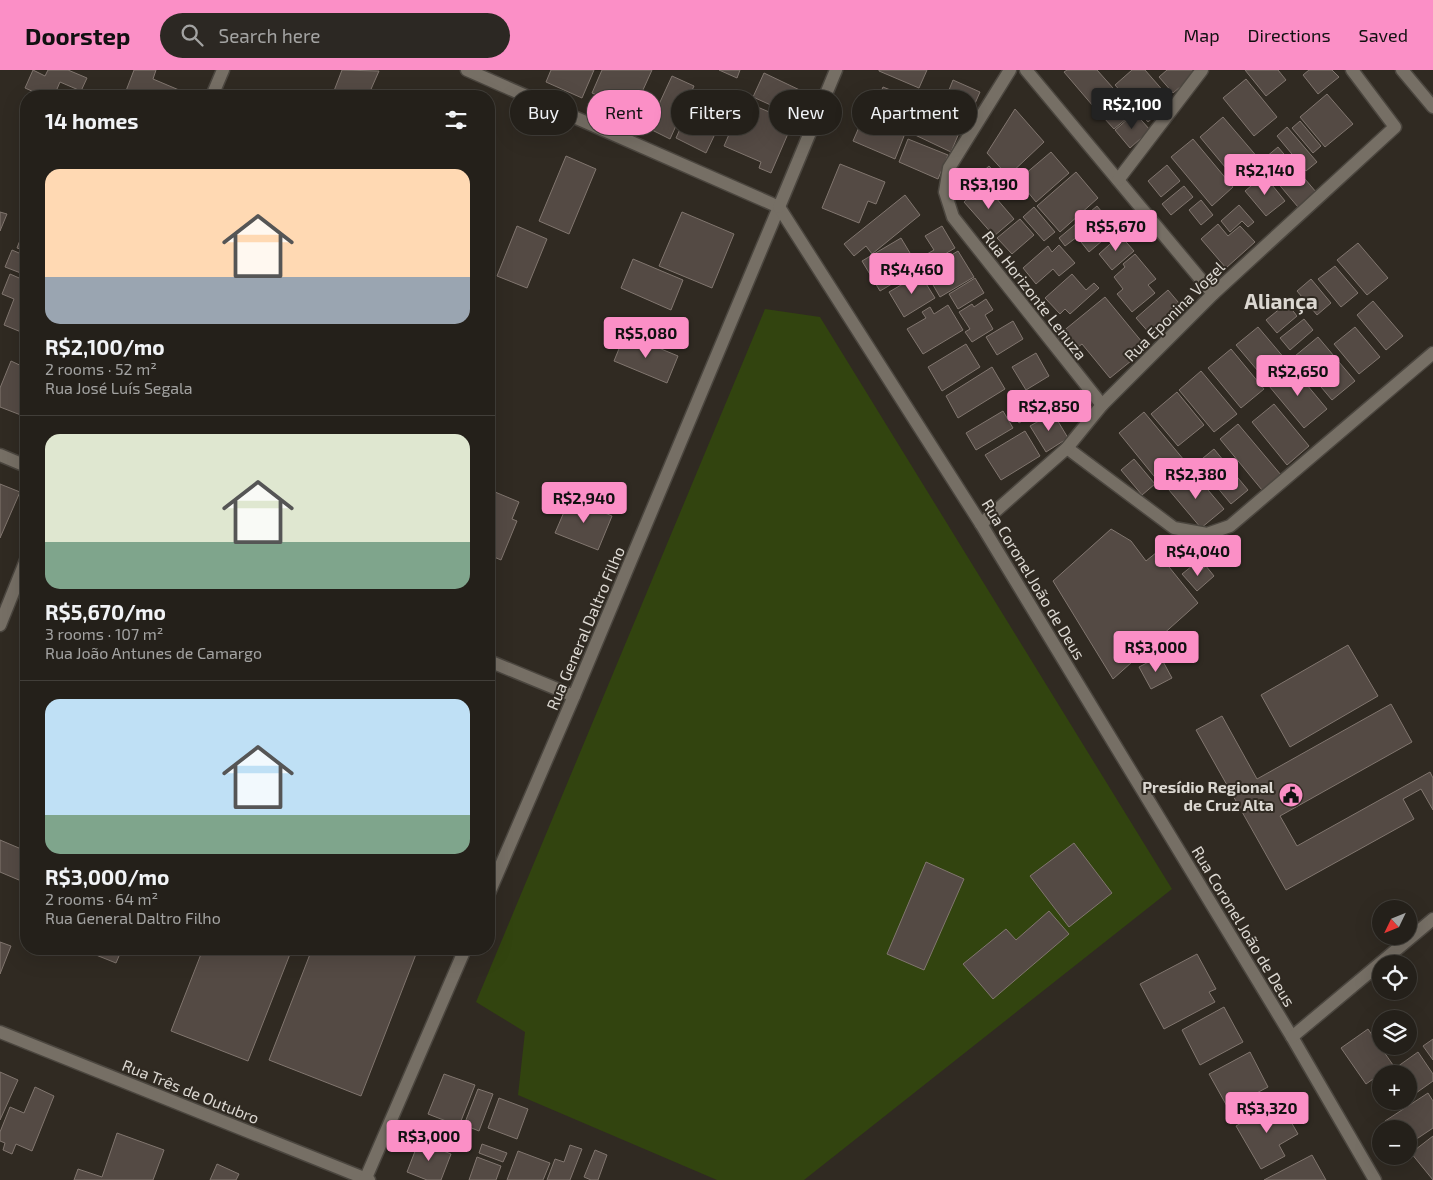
<!DOCTYPE html>
<html lang="en">
<head>
<meta charset="utf-8">
<style>
	body { margin:0; font-family:"Exo 2",sans-serif; background:#2c2823; color:#f1f3f6; height:100vh; display:flex; flex-direction:column; font-size:19px; white-space:nowrap }
	* { box-sizing:border-box; margin:0 }
	p { font-size:16px; color:#a3a3a2 }
	.icon { flex:none; width:28px; height:28px; fill:none; stroke:currentColor; stroke-width:2; stroke-linecap:round; stroke-linejoin:round }
	.map { position:relative; flex:1; overflow:hidden }
	.drawer { position:absolute; left:20px; top:20px; width:475px; height:865px; display:flex; flex-direction:column; background:#24201a; border-radius:20px; box-shadow:0 5px 20px #0002,0 0 0 1px #413e39 }
	.drawer>* { flex:none }
	.hud { position:absolute; left:510px; top:20px; width:475px; height:45px; display:flex; gap:10px }
	.needle { width:32px; rotate:227deg }
	.tools { position:absolute; left:1372px; top:830px; display:grid; gap:10px }
	.tools a { display:grid; place-items:center; width:45px; height:45px; border-radius:50%; background:#24201a; box-shadow:0 5px 20px #0002,0 0 0 1px #413e39; font-size:25px }
	.price { position:absolute; translate:-50% -42px; padding:0 11px; border-radius:5px; background:#fb8fc6; color:#111; font-size:16px; line-height:32px; filter:drop-shadow(0 1px 2px #0008) }
	.price::after { content:''; position:absolute; left:50%; top:30px; width:15px; height:11px; margin-left:-8px; background:inherit; clip-path:polygon(0 0,100% 0,50% 100%) }
	.price.on { background:#222; color:#fff }
	ul { padding:0; list-style:none }
	li { display:grid; align-content:center; gap:10px; height:265px; padding:0 25px }
	li+li { border-top:1px solid #413e39 }
	li span { display:grid; place-items:center; height:155px; border-radius:15px; color:#555 }
	li>.icon { margin-inline-start:auto }
	span .icon { width:90px; height:90px; fill:#fffc; stroke-width:1 }
	li b { font-size:21px }
	h2 { display:flex; justify-content:space-between; align-items:center; height:60px; padding:0 25px; font-size:21px }
	.chip { padding:0 18px; border-radius:22px; background:#24201a; box-shadow:0 5px 20px #0002,0 0 0 1px #413e39; font-size:18px; line-height:45px }
	.chip.on { background:#fb8fc6; color:#111 }
	header { display:flex; align-items:center; gap:30px; box-sizing:border-box; height:70px; padding:0 25px; background:#fb8fc6; color:#111 }
	header strong { font-size:24px }
	nav { display:flex; gap:28px; margin-inline-start:auto; font-size:18px }
	.search { width:350px; height:45px; background:#2c2823; display:flex; align-items:center; gap:12px; box-sizing:border-box; padding:0 18px; border-radius:28px; color:#a3a3a2; font-size:19px }
	.map>svg:first-child { display:block }
	.green { fill:#32440f }
	.building { fill:#544a44; stroke:#81766f }
	.lines { fill:none; stroke-linecap:round; stroke-linejoin:round }
	.minor-casing { stroke:#4b463f; stroke-width:15 }
	.tertiary-casing { stroke:#4b463f; stroke-width:15 }
	.minor { stroke:#766f65; stroke-width:12 }
	.tertiary { stroke:#766f65; stroke-width:12 }
	.labels { text-anchor:middle; dominant-baseline:central; stroke-width:4; stroke-linejoin:round; paint-order:stroke }
	.street-label { font-size:16px; fill:#dcd8d2; stroke:#302a22 }
	.poi-label { font-size:16px; font-weight:bold; fill:#dcd8d2; stroke:#302a22; text-anchor:end }
	.district-label { font-size:21px; font-weight:bold; fill:#dcd8d2; stroke:#302a22 }
</style>
</head>
<body>
<header>
<strong>Doorstep</strong>
<div class="search"><svg class="icon" aria-label="search" viewBox="0 0 24 24"><circle cx="10" cy="10" r="6"/><path d="M15 15l6 6"/></svg>Search here</div>
<nav><a>Map</a><a>Directions</a><a>Saved</a></nav>
</header>
<div class="map">
<svg width="1433" height="1110" viewBox="0 0 1433 1110">
	<rect width="100%" height="100%" fill="#302a22"/>
	<!-- green -->
	<path class="green" d="M765,239l55,8 352,572 -368,291h-87l-199,-85 7,-63 -49,-30z"/>
	<!-- building -->
	<g class="building">
		<path d="M33,0l12,6 3,-6h20l19,8 -6,13 -21,-9 -6,14h-11l-18,-8z"/>
		<path d="M134,0h22l-3,9 26,11 -3,6h-52z"/>
		<path d="M342,0l37,1 -11,25h-36z"/>
		<path d="M551,0h43l-12,28 -36,-16z"/>
		<path d="M602,0h50l-19,42 -41,-19z"/>
		<path d="M719,0h21l-3,8z"/>
		<path d="M879,0h48l-8,18 -40,-17z"/>
		<path d="M1067,0h30l16,18 -20,18 -29,-34z"/>
		<path d="M1132,0h13l27,31 -24,21 -33,-37z"/>
		<path d="M1167,0h31l1,1 -26,22 -14,-16z"/>
		<path d="M1245,0h33l8,10 -20,16z"/>
		<path d="M1309,0h23l7,7 -21,17 -15,-19z"/>
		<path d="M764,3l42,20 -11,23 -42,-19z"/>
		<path d="M672,6l22,10 -24,53 -22,-11z"/>
		<path d="M1246,9l31,38 -23,19 -31,-38z"/>
		<path d="M953,10l27,12 -11,25 -26,-12z"/>
		<path d="M883,17l39,16 -12,29 -39,-16z"/>
		<path d="M1113,20l20,23 -19,16 -20,-22z"/>
		<path d="M1327,24l26,30 -28,23 -25,-30z"/>
		<path d="M692,32l31,15 -17,36 -30,-15z"/>
		<path d="M755,36l38,16 -22,51 -12,-5 2,-6 -37,-16 16,-37 12,5z"/>
		<path d="M1015,39l29,33 -36,34 -21,-23z"/>
		<path d="M940,41l24,10 -13,31 -38,-18 5,-11 14,6z"/>
		<path d="M1135,43l15,17 -20,18 -15,-18z"/>
		<path d="M1223,47l36,42 -24,20 -35,-42z"/>
		<path d="M863,48l41,18 -9,23 -42,-18z"/>
		<path d="M1300,51l21,25 -8,7 -21,-25z"/>
		<path d="M1287,57l30,35 -11,9 -29,-35z"/>
		<path d="M908,69l40,16 -10,24 -39,-17z"/>
		<path d="M1193,69l40,48 -21,19 -41,-49z"/>
		<path d="M1278,77l38,45 -18,15 -38,-45z"/>
		<path d="M1051,82l18,21 -33,29 -18,-22z"/>
		<path d="M566,86l30,13 -27,65 -30,-13z"/>
		<path d="M840,94l45,18 -9,22 -8,-3 -9,22 -37,-15z"/>
		<path d="M1167,95l13,16 -19,16 -13,-16z"/>
		<path d="M989,96l9,10 -9,8 -9,-10z"/>
		<path d="M1076,102l22,26 -38,34 -23,-26z"/>
		<path d="M1264,105l21,26 -19,15 -21,-25z"/>
		<path d="M984,114l30,35 -20,17 -30,-34z"/>
		<path d="M1184,116l9,11 -22,18 -9,-11z"/>
		<path d="M905,125l15,20 -48,39 -6,-8 -12,10 -10,-12z"/>
		<path d="M1201,130l12,15 -12,10 -12,-15z"/>
		<path d="M1239,135l15,17 -6,5 -6,-6 -12,11 -9,-11z"/>
		<path d="M1097,136l19,23 -27,23 -12,-15 -12,9 -6,-8z"/>
		<path d="M1034,137l21,25 -11,9 -21,-24z"/>
		<path d="M0,142l7,2 -7,17z"/>
		<path d="M682,142l52,22 -22,54 -53,-22z"/>
		<path d="M1020,149l14,16 -22,19 -15,-16z"/>
		<path d="M1218,154l10,12 12,-10 15,16 -29,26 -25,-29z"/>
		<path d="M517,156l30,13 -20,49 -30,-12z"/>
		<path d="M942,156l13,22 -30,18 -5,-8 14,-8 -9,-14z"/>
		<path d="M24,160l2,1v20l-9,-3z"/>
		<path d="M1120,165l14,16 -22,19 -13,-16z"/>
		<path d="M901,168l18,30 -39,23 -18,-30z"/>
		<path d="M1358,173l30,35 -21,17 -30,-35z"/>
		<path d="M1059,175l16,18 -16,13 -6,-7 -17,15 -13,-16 25,-22 4,6z"/>
		<path d="M12,180l14,6v19l-21,-8z"/>
		<path d="M958,181l16,26 -34,20 -15,-26z"/>
		<path d="M1135,184l21,25 -8,6 7,8 -23,19 -15,-18 6,-5 -9,-12 11,-10 -2,-3z"/>
		<path d="M633,189l50,21 -12,30 -50,-22z"/>
		<path d="M1335,196l23,27 -17,14 -23,-28z"/>
		<path d="M10,204l16,7v53l-22,-9 10,-26 -12,-5z"/>
		<path d="M920,204l15,24 -31,19 -15,-25z"/>
		<path d="M1072,204l14,16 8,-7 5,5 -29,26 -5,-5 -5,5 -15,-16z"/>
		<path d="M975,208l9,15 -26,16 -9,-15z"/>
		<path d="M1311,209l20,24 -14,12 -20,-24z"/>
		<path d="M1168,220l16,19 -32,27 -16,-18z"/>
		<path d="M1105,227l42,51 -37,30 -28,-34 -13,10 -13,-17z"/>
		<path d="M986,229l7,11 -8,5 8,14 -21,13 -7,-10 5,-3 -11,-17 13,-8 2,3z"/>
		<path d="M1373,231l30,35 -17,14 -29,-35z"/>
		<path d="M1287,233l10,13 -20,17 -11,-13z"/>
		<path d="M948,235l15,25 -40,24 -16,-25 19,-11 -4,-6 8,-5 4,7z"/>
		<path d="M1304,249l9,11 -23,20 -10,-12z"/>
		<path d="M1013,251l10,18 -26,16 -11,-18z"/>
		<path d="M1258,257l27,32 -22,18 -27,-32z"/>
		<path d="M1355,257l25,30 -21,17 -25,-30z"/>
		<path d="M625,264l53,22 -11,27 -53,-22z"/>
		<path d="M1318,267l37,44 -23,19 -37,-44z"/>
		<path d="M966,274l14,23 -38,24 -14,-24z"/>
		<path d="M1231,279l33,40 -23,19 -33,-40z"/>
		<path d="M1036,283l13,23 -23,14 -14,-23z"/>
		<path d="M11,291l15,7v49l-26,-10v-19z"/>
		<path d="M992,297l13,22 -47,29 -12,-22z"/>
		<path d="M1292,297l35,42 -23,19 -35,-42z"/>
		<path d="M1201,301l36,43 -23,18 -35,-42z"/>
		<path d="M1177,322l27,33 -26,21 -27,-32z"/>
		<path d="M1027,330l8,13 -16,10 -8,-14z"/>
		<path d="M1274,334l35,42 -22,19 -35,-43z"/>
		<path d="M1003,341l10,17 -37,22 -10,-17z"/>
		<path d="M1144,342l40,48 -26,21 -39,-48z"/>
		<path d="M1053,343l15,25 -22,14 -16,-26z"/>
		<path d="M1238,354l43,51 -19,15 -42,-51z"/>
		<path d="M1025,361l15,25 -39,24 -16,-25z"/>
		<path d="M1214,379l34,41 -17,14 -34,-41z"/>
		<path d="M1134,389l21,25 -13,11 -21,-25z"/>
		<path d="M1192,401l32,38 -23,19 -32,-38z"/>
		<path d="M0,414l20,8 -20,46z"/>
		<path d="M495,422l24,10 -7,17 5,2 -16,39 -7,-3 -5,12v-61z"/>
		<path d="M570,428l42,18 -14,34 -43,-17z"/>
		<path d="M1111,459l20,12 15,20 11,-9 41,51 -85,76 -60,-98z"/>
		<path d="M1192,496l6,7 8,-7 8,10 -17,15 -15,-17z"/>
		<path d="M1348,575l30,51 -88,51 -29,-52z"/>
		<path d="M1160,586l12,22 -21,11 -12,-22z"/>
		<path d="M1391,634l21,38 -132,74 17,30 133,-74 3,6v32l-12,-21 -18,10 11,20 -128,71 -90,-160 26,-14 35,63z"/>
		<path d="M0,770l26,11v32l-26,-11z"/>
		<path d="M1074,773l38,50 -43,34 -39,-51z"/>
		<path d="M926,792l38,17 -40,91 -37,-16z"/>
		<path d="M1049,841l20,23 -76,65 -30,-35 43,-35 10,11z"/>
		<path d="M0,872l11,4 -11,28z"/>
		<path d="M81,879h41l-6,14z"/>
		<path d="M203,879h89l-44,112 -77,-30z"/>
		<path d="M312,879h106l-57,147 -92,-36z"/>
		<path d="M1197,884l19,35 -7,3 6,10 -51,27 -24,-45z"/>
		<path d="M1224,937l19,35 -43,23 -18,-35z"/>
		<path d="M1368,959l25,36 -27,19 -25,-36z"/>
		<path d="M1433,969v21l-10,-14z"/>
		<path d="M1250,982l18,35 -40,21 -19,-34z"/>
		<path d="M1418,982l15,22v7l-24,17v-24h-22z"/>
		<path d="M0,1002l18,8 -18,40z"/>
		<path d="M444,1004l31,11 -16,41 -31,-12z"/>
		<path d="M1381,1008v19l-9,-13z"/>
		<path d="M35,1017l19,9 -22,55 -16,-7 -4,10 -9,-4 2,-7 -5,-2v-9l10,-25 14,6z"/>
		<path d="M478,1019l15,5 -14,37 -15,-6z"/>
		<path d="M1428,1023l5,8v27l-24,16v-15h-19l-5,-8z"/>
		<path d="M499,1028l29,11 -11,30 -29,-11z"/>
		<path d="M1279,1031l19,33 -19,11 6,11 -24,13 -25,-43z"/>
		<path d="M1384,1031h19l-12,9z"/>
		<path d="M426,1051l9,3 -6,17 -9,-3z"/>
		<path d="M439,1057l17,7 -5,14 -17,-6z"/>
		<path d="M117,1063l47,17 -11,30h-79l4,-11 24,8z"/>
		<path d="M1433,1066v44l-22,-27z"/>
		<path d="M419,1071l32,13 -10,26h-14l-20,-8z"/>
		<path d="M482,1074l25,9 -4,9 -24,-9z"/>
		<path d="M570,1075l12,4 -12,31h-23l8,-21 9,3z"/>
		<path d="M595,1080l12,5 -9,25h-7l-7,-3z"/>
		<path d="M518,1081l32,12 -7,17h-36z"/>
		<path d="M1312,1085l14,25h-62z"/>
		<path d="M477,1087l24,9 -5,14h-27z"/>
		<path d="M217,1094l22,10 -3,6h-26z"/>
	</g>
	<g class="lines">
		<defs>
			<g id="minor">
				<path d="M1010,0l-61,98 -4,24 8,25 149,188"/>
				<path d="M1026,0l187,224"/>
				<path d="M1402,0l31,37"/>
				<path d="M212,26l11,-26"/>
				<path d="M1118,110l84,-110"/>
				<path d="M1067,378l107,80 33,6 23,-8 203,-173"/>
				<path d="M0,385l26,11"/>
				<path d="M981,454l86,-76 35,-43 111,-111 182,-167 -43,-57"/>
				<path d="M0,555l26,-65"/>
				<path d="M489,591l85,35"/>
				<path d="M489,823l85,-197 205,-489"/>
				<path d="M0,962l369,148"/>
				<path d="M365,1110l100,-231"/>
			</g>
			<g id="tertiary">
				<path d="M467,0l312,137"/>
				<path d="M779,137l202,317 311,513 83,143"/>
				<path d="M779,137l57,-137"/>
				<path d="M1292,967l141,-118"/>
			</g>
		</defs>
		<!-- minor casing -->
		<use href="#minor" class="minor-casing"/>
		<!-- tertiary casing -->
		<use href="#tertiary" class="tertiary-casing"/>
		<!-- minor -->
		<use href="#minor" class="minor"/>
		<!-- tertiary -->
		<use href="#tertiary" class="tertiary"/>
	</g>
	<!-- icons -->
	<defs>
		<symbol id="civic-disc" viewBox="-11 -11 22 22"><circle r="9.5" fill="#fb8fc6" stroke="#302a22"/><path d="M-.6-6.5H3V-4.5H.6V-3L4-1V1h2V6H-6V1h2V-1L-.6-3ZM-1.2 2.5V6h2.4V2.5Z" fill="#111"/></symbol>
	</defs>
	<g fill-rule="evenodd">
		<use href="#civic-disc" x="1277" y="711" width="28" height="28"/>
	</g>
	<g class="labels">
		<!-- street labels -->
		<g class="street-label">
			<text transform="translate(1035 225) rotate(52)">Rua Horizonte Lenuza</text>
			<text transform="translate(1174 241) rotate(-45)">Rua Eponina Vogel</text>
			<text transform="translate(1034 509) rotate(59)">Rua Coronel João de Deus</text>
			<text transform="translate(585 558) rotate(-67)">Rua General Daltro Filho</text>
			<text transform="translate(1244 856) rotate(59)">Rua Coronel João de Deus</text>
			<text transform="translate(191 1021) rotate(22)">Rua Três de Outubro</text>
		</g>
		<!-- poi labels -->
		<g class="poi-label">
			<text x="1274" y="716">Presídio Regional<tspan x="1274" dy="18">de Cruz Alta</tspan></text>
		</g>
		<!-- district labels -->
		<g class="district-label">
			<text x="1281" y="230">Aliança</text>
		</g>
	</g>
</svg>
<div class="tools">
<a><svg class="needle" viewBox="-14 -14 28 28"><path d="M0-13l5 13h-10z" fill="#e53935"/><path d="M0 13l5-13h-10z" fill="#a3a3a2"/></svg></a>
<a><svg class="icon" aria-label="locate" viewBox="0 0 24 24"><circle cx="12" cy="12" r="6"/><path d="M12 2v4M12 18v4M2 12h4M18 12h4"/></svg></a>
<a><svg class="icon" aria-label="layers" viewBox="0 0 24 24"><path d="M12 4l9 5-9 5-9-5zM3 14l9 5 9-5"/></svg></a>
<a>+</a>
<a>−</a>
</div>
<b class="price on" style="left:1132px;top:60px">R$2,100</b>
<b class="price" style="left:1265px;top:126px">R$2,140</b>
<b class="price" style="left:989px;top:140px">R$3,190</b>
<b class="price" style="left:1116px;top:182px">R$5,670</b>
<b class="price" style="left:912px;top:225px">R$4,460</b>
<b class="price" style="left:646px;top:289px">R$5,080</b>
<b class="price" style="left:1298px;top:327px">R$2,650</b>
<b class="price" style="left:1049px;top:362px">R$2,850</b>
<b class="price" style="left:1196px;top:430px">R$2,380</b>
<b class="price" style="left:584px;top:454px">R$2,940</b>
<b class="price" style="left:1198px;top:507px">R$4,040</b>
<b class="price" style="left:1156px;top:603px">R$3,000</b>
<b class="price" style="left:1267px;top:1064px">R$3,320</b>
<b class="price" style="left:429px;top:1092px">R$3,000</b>
<div class="hud">
<a class="chip">Buy</a>
<a class="chip on">Rent</a>
<a class="chip">Filters</a>
<a class="chip">New</a>
<a class="chip">Apartment</a>
</div>
<section class="drawer">
<h2>14 homes<svg class="icon" aria-label="filters" viewBox="0 0 24 24"><path d="M4 7h16M4 17h16"/><circle cx="9" cy="7" r="2"/><circle cx="15" cy="17" r="2"/></svg></h2>
<ul>
<li><span style="background:linear-gradient(#ffd9b3 70%,#9aa5b1 0)"><svg class="icon" aria-label="home" viewBox="0 0 24 24"><path d="M3 11l9-7 9 7M6 9v11h12V9"/></svg></span><div><b>R$2,100/mo</b><p>2 rooms · 52 m²</p><p>Rua José Luís Segala</p></div></li>
<li><span style="background:linear-gradient(#dfe7d0 70%,#7fa58c 0)"><svg class="icon" aria-label="home" viewBox="0 0 24 24"><path d="M3 11l9-7 9 7M6 9v11h12V9"/></svg></span><div><b>R$5,670/mo</b><p>3 rooms · 107 m²</p><p>Rua João Antunes de Camargo</p></div></li>
<li><span style="background:linear-gradient(#bfe0f5 75%,#7fa58c 0)"><svg class="icon" aria-label="home" viewBox="0 0 24 24"><path d="M3 11l9-7 9 7M6 9v11h12V9"/></svg></span><div><b>R$3,000/mo</b><p>2 rooms · 64 m²</p><p>Rua General Daltro Filho</p></div></li>
</ul>
</section>
</div>
</body>
</html>
